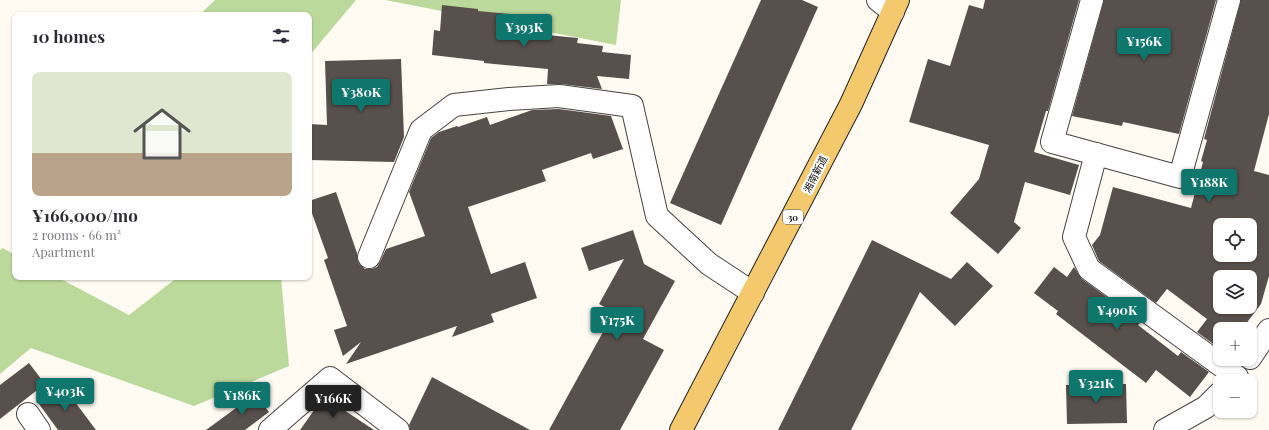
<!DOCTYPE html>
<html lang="en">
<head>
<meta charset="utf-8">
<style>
	body { margin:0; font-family:"Playfair Display","Noto Sans JP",serif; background:#f7f7f7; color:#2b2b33; height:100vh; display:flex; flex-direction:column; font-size:15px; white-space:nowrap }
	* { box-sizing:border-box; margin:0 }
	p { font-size:13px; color:#7c7c81 }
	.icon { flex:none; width:22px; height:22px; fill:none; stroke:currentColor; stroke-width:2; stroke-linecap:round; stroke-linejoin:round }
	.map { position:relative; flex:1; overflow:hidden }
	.drawer { position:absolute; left:12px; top:12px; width:300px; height:268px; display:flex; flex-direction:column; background:#fff; border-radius:8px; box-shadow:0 1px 3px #0004 }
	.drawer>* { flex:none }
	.buttons { position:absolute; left:1213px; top:218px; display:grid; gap:8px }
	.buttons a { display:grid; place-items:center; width:44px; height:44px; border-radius:8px; background:#fff; box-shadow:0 1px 3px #0004; font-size:20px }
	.price { position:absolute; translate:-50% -34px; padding:0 9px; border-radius:4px; background:#0f766e; color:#fff; font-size:13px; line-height:26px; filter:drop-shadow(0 1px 2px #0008) }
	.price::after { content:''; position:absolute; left:50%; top:24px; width:12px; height:9px; margin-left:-6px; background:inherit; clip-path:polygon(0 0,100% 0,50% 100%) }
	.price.selected { background:#222; color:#fff }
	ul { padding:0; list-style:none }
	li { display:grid; align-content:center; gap:8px; height:212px; padding:0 20px }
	li span { display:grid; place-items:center; height:124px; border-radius:8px; color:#555 }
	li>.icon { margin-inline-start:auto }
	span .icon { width:72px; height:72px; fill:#fffc; stroke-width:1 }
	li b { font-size:17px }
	h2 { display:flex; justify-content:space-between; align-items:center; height:48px; padding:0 20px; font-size:17px }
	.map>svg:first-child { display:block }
	.forest { fill:#bcd99c }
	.building { fill:#58504c; fill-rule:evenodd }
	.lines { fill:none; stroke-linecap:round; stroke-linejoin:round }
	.minor-casing { stroke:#434343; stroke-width:24 }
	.major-casing { stroke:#212121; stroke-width:24 }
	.minor { stroke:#fff; stroke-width:22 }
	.major { stroke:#f4c96d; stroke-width:22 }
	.labels { text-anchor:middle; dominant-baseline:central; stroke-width:4; stroke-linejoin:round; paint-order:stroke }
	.shield { fill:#fff; stroke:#585858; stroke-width:1 }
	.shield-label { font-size:9px; font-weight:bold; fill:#101010 }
	.street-label { font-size:10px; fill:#101010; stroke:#fff }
</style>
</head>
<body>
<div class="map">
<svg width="1269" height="430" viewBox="0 0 1269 430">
	<rect width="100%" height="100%" fill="#fffbf3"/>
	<!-- forest -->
	<g class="forest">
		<path d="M215,0h141l-47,56v-41h-110z"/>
		<path d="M385,0h236l-5,45z"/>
		<path d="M3,248l12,7v22h42l72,38 49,-38h103l8,89 -95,40 -163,-58 -31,26v-124z"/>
	</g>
	<!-- building -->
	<g class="building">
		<path d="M761,0h41l16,7 -97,218 -51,-22z"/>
		<path d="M985,0h94l-31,111h-2l-12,41 45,13 -9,30 -45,-13 -11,40 7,6 -23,26 -48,-41 29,-34 10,-34 -80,-23 19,-63 22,7 19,-61 14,4z"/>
		<path d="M1104,0h112l-37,134 -56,-12 -1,4 -50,-10z"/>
		<path d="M1241,0h28v114l-15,57 15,4v101l-8,28 -19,25h-22v20l-23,-17 10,-13 -40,-30 -11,14 -57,-42 -7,-16 8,-10 13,-48 78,21 12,-46 -2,-1 6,-21 -3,-1zM1220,225h30v30h-30zM1220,277h30v30h-30z"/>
		<path d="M442,5l36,4v2l42,4 -1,14 28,3v3l31,3 -1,5 26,3 -1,6 29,3 -2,24 -32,-3 5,13 -41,-5h-14l1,-15 -64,-6v-2l-52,-6 2,-25 6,1z"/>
		<path d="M401,59l3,78 -10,25 -85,-2v-36l18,1 -2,-64z"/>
		<path d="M559,109l52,7 12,33 -30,10 -2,-6 -49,17 4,11 -78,26 23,67 34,-12 12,36 -46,16 3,8 -42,15 5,-11 -111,38 15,-22 -18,14 -9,-26 13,-4 -23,-66 4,-2 -19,-53v-4l27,-9 21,61v5l2,6 6,5h6l6,-2 3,-5 6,-13 39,-13 -16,-44 22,-54 8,-6 18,-6 1,1 29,-10 3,8 42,-15z"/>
		<path d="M633,230l11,34 31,17 -32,58 21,11 -44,80h-71l65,-118 -15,-8 25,-45 -35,12 -8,-23z"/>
		<path d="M872,240l79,39 16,-17 26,24 -38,40 -35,-34 -69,138h-73z"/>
		<path d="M1054,267l13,10 7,-10 8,12 59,43 -3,3 40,31 3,-4 28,20 -19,25 -34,-27 -10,13 -90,-69 2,-3 -24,-18z"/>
		<path d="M29,363l16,21 -45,35v-34z"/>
		<path d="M432,377l98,53h-120l-1,-5z"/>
		<path d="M1126,384l1,39 -60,1 -1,-39z"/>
		<path d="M63,386l33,44h-38l-19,-26z"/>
		<path d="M255,394l14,18 -24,18h-39z"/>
		<path d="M326,398l48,32h-74l17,-24z"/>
	</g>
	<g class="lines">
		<defs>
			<g id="minor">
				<path d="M878,0l15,12"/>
				<path d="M1092,0l-40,142 128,35 49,-177"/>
				<path d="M1096,154l-22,83 15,32 148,108"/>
				<path d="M369,257l52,-127 33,-25 55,-6 50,-3 73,10 25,110 52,48 44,29"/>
				<path d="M1250,358l19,-28"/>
				<path d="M28,414l11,16"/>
				<path d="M270,430l60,-52 68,52"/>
				<path d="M1165,430l41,-23 14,-14"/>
			</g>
			<path id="major" d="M681,430l170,-326 47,-104"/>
		</defs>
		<!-- minor casing -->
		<use href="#minor" class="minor-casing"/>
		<!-- major casing -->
		<use href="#major" class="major-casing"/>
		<!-- minor -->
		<use href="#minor" class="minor"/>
		<!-- major -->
		<use href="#major" class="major"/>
	</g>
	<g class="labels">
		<!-- shield labels -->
		<rect class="shield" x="783" y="210" width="20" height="14" rx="3"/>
		<g class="shield-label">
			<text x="793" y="217">30</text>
		</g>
		<!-- street labels -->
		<g class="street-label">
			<text transform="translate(815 174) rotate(-63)">湘南新道</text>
		</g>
	</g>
</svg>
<div class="buttons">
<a><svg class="icon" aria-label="locate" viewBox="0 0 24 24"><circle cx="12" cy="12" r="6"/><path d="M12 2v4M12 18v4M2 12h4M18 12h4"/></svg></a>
<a><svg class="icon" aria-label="layers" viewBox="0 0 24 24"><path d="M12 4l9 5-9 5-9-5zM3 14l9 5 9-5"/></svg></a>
<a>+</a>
<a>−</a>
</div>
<b class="price" style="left:524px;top:48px">¥393K</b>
<b class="price" style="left:1144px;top:62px">¥156K</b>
<b class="price" style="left:361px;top:113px">¥380K</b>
<b class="price" style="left:1209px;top:203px">¥188K</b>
<b class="price" style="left:1117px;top:331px">¥490K</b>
<b class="price" style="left:617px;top:341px">¥175K</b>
<b class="price" style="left:1096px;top:404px">¥321K</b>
<b class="price" style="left:65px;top:412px">¥403K</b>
<b class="price" style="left:242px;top:416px">¥186K</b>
<b class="price selected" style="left:333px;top:419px">¥166K</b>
<section class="drawer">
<h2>10 homes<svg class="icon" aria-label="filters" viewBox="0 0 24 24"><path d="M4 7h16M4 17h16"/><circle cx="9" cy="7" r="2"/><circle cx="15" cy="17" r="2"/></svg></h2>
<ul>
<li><span style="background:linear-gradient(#dfe7d0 65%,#b9a48a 0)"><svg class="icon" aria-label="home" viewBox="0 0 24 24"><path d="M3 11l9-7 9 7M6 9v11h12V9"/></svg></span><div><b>¥166,000/mo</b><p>2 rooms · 66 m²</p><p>Apartment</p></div></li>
</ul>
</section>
</div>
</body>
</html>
